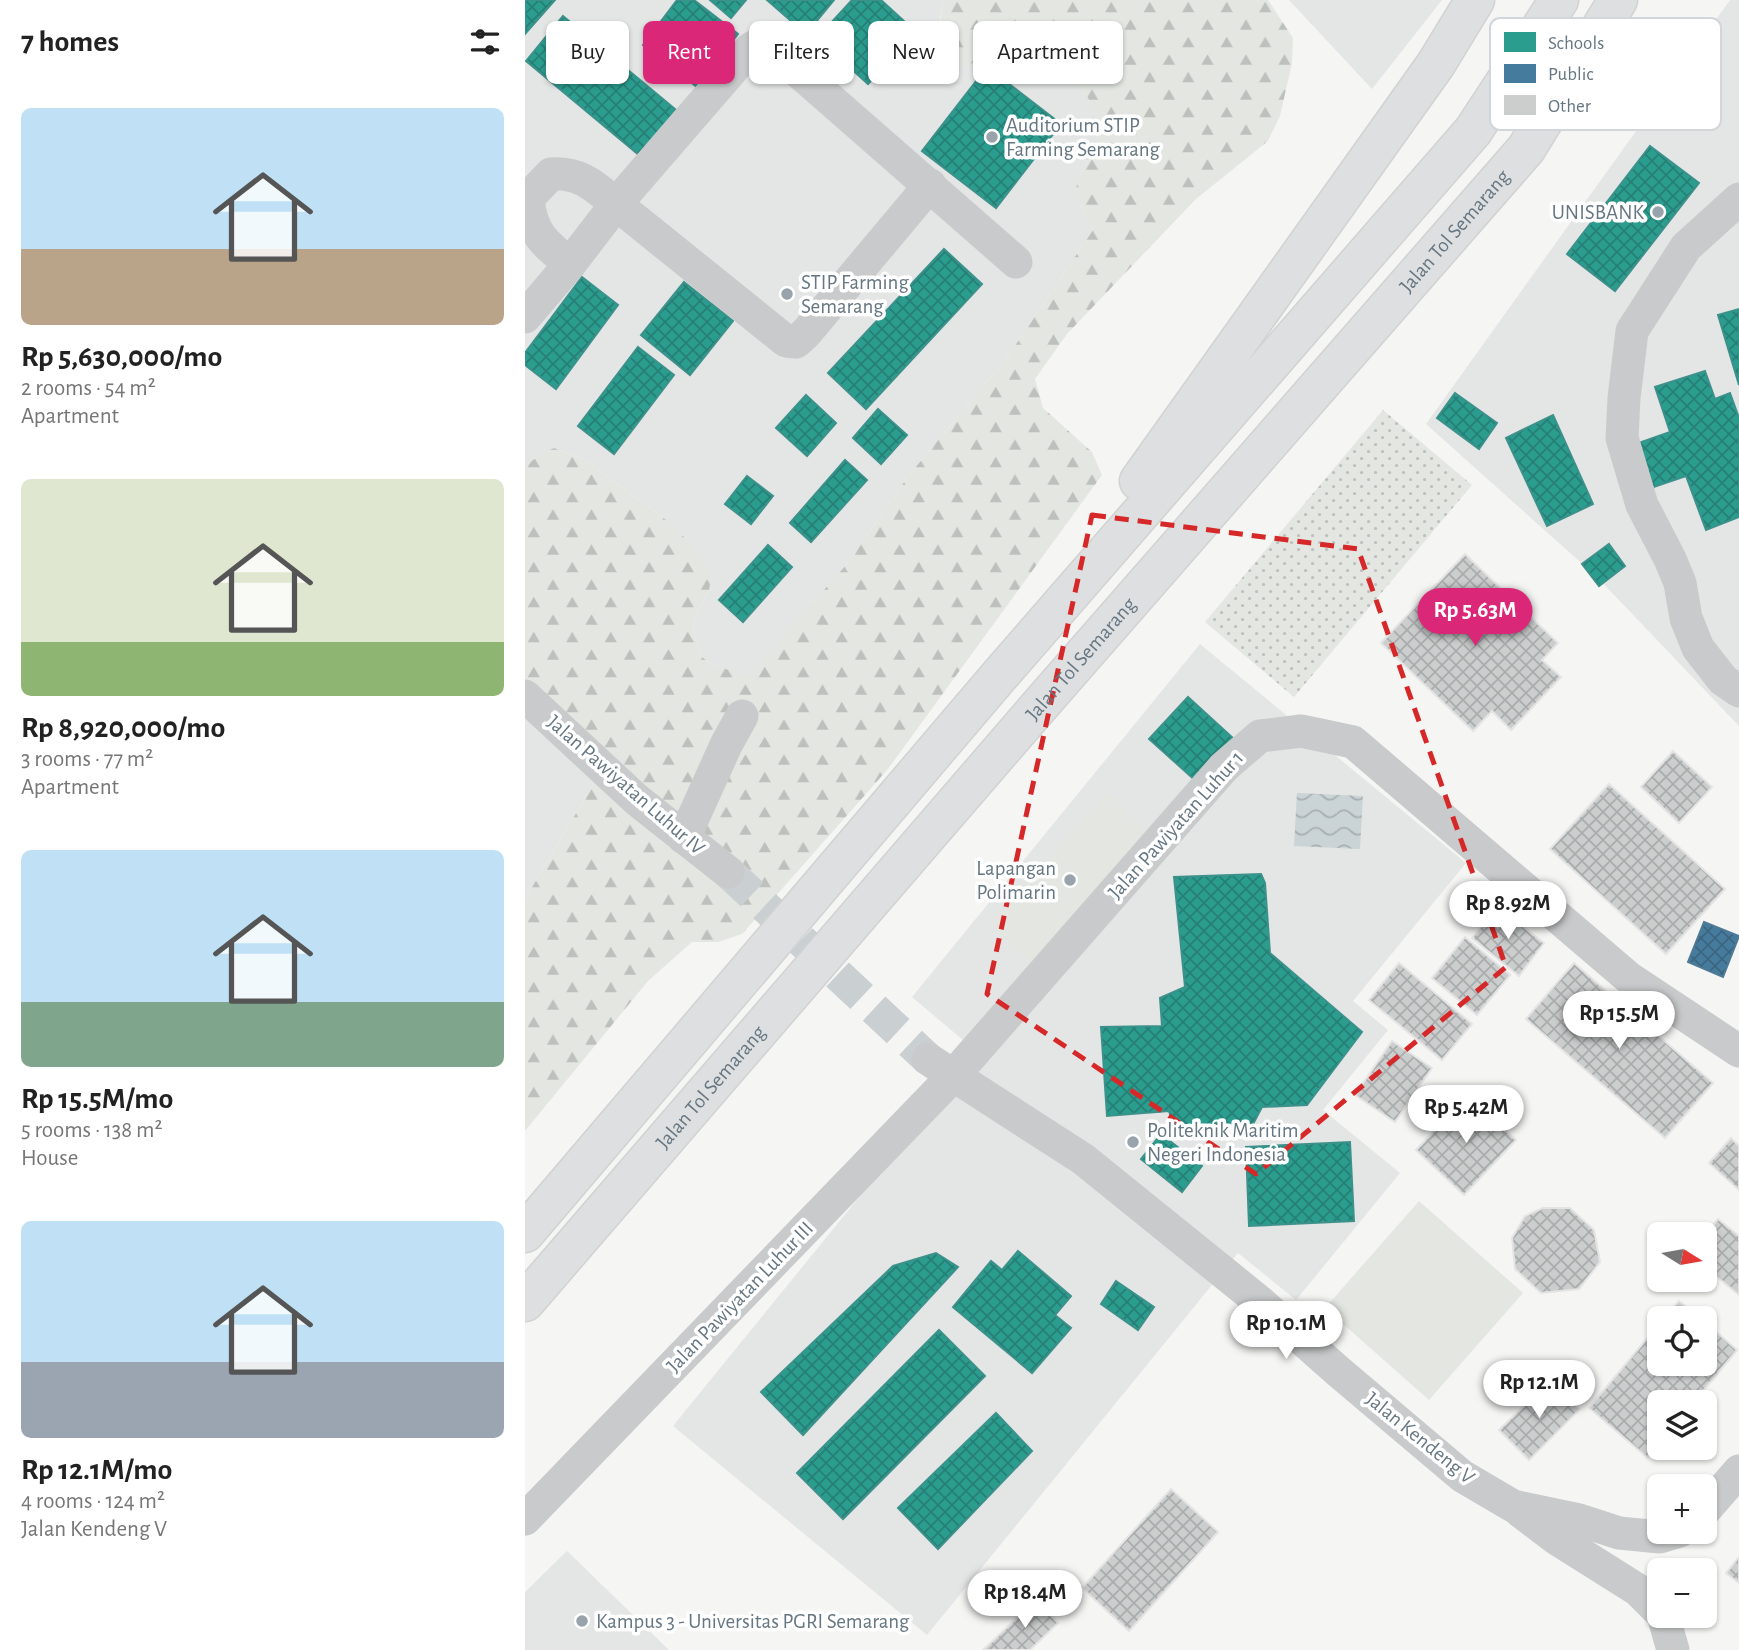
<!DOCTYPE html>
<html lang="en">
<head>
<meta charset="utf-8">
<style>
	body { margin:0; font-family:"Alegreya Sans",sans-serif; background:#f2f2f2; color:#222; height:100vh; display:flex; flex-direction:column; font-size:26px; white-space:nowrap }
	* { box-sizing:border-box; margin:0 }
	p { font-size:23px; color:#767676 }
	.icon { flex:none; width:38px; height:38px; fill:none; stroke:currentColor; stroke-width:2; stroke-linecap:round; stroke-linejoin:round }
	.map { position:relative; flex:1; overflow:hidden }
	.side { display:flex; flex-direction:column; background:#fff; width:525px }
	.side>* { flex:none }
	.top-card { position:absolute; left:21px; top:21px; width:665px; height:63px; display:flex; gap:14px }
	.needle { width:46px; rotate:101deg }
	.buttons { position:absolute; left:1122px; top:1222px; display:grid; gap:14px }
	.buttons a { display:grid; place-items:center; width:70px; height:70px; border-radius:10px; background:#fff; box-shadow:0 2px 5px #0004; font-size:35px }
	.price { position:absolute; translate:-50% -60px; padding:0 16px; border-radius:24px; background:#fff; color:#222; font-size:23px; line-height:46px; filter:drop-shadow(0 2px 4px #0008) }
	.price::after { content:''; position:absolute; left:50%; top:42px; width:21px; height:16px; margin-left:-10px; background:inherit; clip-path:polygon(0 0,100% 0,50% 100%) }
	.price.current { background:#db2777; color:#fff }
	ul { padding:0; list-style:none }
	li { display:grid; align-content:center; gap:14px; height:371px; padding:0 21px }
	li span { display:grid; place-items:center; height:217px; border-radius:10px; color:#555 }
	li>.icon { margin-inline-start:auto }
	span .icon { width:126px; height:126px; fill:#fffc; stroke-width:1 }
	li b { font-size:30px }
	h2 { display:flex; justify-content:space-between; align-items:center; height:84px; padding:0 21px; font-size:30px }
	.tag { padding:0 24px; border-radius:10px; background:#fff; box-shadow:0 2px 5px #0004; font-size:24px; line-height:63px }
	.tag.current { background:#db2777; color:#fff }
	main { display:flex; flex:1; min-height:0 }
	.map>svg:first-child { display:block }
	.built { fill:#e4e5e5 }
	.grass { fill:url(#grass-dots) }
	.forest { fill:url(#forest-firs) }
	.pitch { fill:#e4e7e1 }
	.water { fill:url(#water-waves) }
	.schools { fill:url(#schools-cross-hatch); stroke:#3c928b; stroke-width:2 }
	.public { fill:url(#public-cross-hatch); stroke:#4f7a95; stroke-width:2 }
	.building { fill:url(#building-cross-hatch); stroke:#e4e4e4; stroke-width:2 }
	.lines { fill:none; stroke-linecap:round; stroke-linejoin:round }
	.minor-tunnel { stroke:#cacfd2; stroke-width:33; stroke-dasharray:33 17; stroke-linecap:butt }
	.highway-casing { stroke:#d1d2d2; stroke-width:41 }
	.minor { stroke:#c9cacb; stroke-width:33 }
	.highway { stroke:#dedfe0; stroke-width:38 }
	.marked { fill:none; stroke:#d62828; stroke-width:5; stroke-dasharray:14 9; stroke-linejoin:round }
	.poi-dot { fill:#98a3ab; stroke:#fff; stroke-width:2.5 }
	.labels { text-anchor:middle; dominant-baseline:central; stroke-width:7; stroke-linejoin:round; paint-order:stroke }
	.poi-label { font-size:21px; fill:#667783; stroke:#fff; text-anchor:start }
	.street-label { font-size:21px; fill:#667783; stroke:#fff }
	.key { fill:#fff; stroke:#d1d6da; stroke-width:2 }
	.key-label { font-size:19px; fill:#667783 }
</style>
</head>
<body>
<main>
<section class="side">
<h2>7 homes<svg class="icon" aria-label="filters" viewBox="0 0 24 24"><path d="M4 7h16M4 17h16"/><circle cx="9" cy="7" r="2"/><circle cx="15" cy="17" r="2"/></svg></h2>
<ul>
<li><span style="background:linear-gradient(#bfe0f5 65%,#b9a48a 0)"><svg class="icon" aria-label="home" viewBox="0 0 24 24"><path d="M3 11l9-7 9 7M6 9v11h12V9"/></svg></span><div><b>Rp 5,630,000/mo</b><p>2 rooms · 54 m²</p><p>Apartment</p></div></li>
<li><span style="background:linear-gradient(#dfe7d0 75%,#8fb573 0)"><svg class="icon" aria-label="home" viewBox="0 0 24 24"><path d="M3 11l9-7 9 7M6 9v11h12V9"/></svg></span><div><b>Rp 8,920,000/mo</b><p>3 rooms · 77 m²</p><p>Apartment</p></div></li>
<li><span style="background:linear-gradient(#bfe0f5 70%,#7fa58c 0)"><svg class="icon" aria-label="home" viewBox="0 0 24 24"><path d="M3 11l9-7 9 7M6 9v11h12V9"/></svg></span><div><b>Rp 15.5M/mo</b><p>5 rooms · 138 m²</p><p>House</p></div></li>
<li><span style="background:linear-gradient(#bfe0f5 65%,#9aa5b1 0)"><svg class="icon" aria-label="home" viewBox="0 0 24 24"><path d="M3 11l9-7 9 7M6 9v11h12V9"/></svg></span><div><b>Rp 12.1M/mo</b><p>4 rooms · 124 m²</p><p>Jalan Kendeng V</p></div></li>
</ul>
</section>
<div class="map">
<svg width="1214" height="1650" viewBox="0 0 1214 1650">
	<defs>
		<pattern id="grass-dots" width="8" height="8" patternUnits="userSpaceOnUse" patternTransform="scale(1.75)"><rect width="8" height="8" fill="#e4e7e1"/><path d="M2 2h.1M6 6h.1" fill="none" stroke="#bdc0bc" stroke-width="1.8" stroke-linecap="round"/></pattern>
		<pattern id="forest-firs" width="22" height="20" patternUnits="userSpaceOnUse" patternTransform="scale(1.75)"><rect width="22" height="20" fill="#e4e7e1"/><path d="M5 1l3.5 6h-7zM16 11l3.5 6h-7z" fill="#bdc0bc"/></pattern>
		<pattern id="water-waves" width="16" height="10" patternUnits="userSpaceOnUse" patternTransform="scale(1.75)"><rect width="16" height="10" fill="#cad3d5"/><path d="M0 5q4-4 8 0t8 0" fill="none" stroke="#a8b0b2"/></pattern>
		<pattern id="schools-cross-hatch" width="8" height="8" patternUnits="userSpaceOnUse" patternTransform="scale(1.75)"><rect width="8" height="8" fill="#2a9d8f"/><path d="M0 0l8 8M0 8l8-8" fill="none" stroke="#277f75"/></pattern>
		<pattern id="public-cross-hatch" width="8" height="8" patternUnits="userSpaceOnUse" patternTransform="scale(1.75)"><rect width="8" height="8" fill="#457b9d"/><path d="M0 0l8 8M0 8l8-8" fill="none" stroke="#3c6580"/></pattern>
		<pattern id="building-cross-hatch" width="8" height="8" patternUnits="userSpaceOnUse" patternTransform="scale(1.75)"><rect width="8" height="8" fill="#cccece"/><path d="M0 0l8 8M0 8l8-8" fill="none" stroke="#a9acad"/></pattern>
	</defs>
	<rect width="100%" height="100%" fill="#f5f5f4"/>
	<!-- built -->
	<g class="built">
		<path d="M0,0h418l-4,26 66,18 57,25 20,18 19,34 -1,12 -14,33 -7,11 -1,24 15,29 -87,129 -97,116 -63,90 -98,112 -35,-12 -11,-8 -9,-27 2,-13 14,-27 -33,-63 -93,-68 -29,-11 -29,18z"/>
		<path d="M764,0h153l-70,89z"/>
		<path d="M1205,0h9v726l-142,-149 -171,-153z"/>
		<path d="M675,644l266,219 -113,138 35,29 -65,80 77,63 -104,127 -58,-47 -311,382 -254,-209 304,-374 -65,-55z"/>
		<path d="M0,680l82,81 -82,138z"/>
		<path d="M42,1551l102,99h-144v-58z"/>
	</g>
	<!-- grass -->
	<path class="grass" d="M858,410l89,75 -178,212 -89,-75z"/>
	<!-- forest -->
	<path class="forest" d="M418,0h325l25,38 -1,25 -12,53 -12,25 -72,58 -129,135 -32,45 8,29 49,44 10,23 -214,294 -146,165 -24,8h-26l-44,39 -123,150v-232l82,-138 -82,-81v-214l18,-13 11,-5 29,11 93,68 30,38 5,13 -2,12 -14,27 -2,13 9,27 11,8 35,11 98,-111 63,-90 97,-116 87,-129 -15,-29 -2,-12 3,-12 7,-11 14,-33 1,-11 -19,-35 -20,-18 -57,-25 -41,24c-5,-5 -13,-10 -17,-16 -11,-15 -6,-35 -4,-52z"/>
	<!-- pitch -->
	<g class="pitch">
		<path d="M582,794l44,40 -118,131 -43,-40z"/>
		<path d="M894,1201l104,92 -94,107 -104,-92z"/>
	</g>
	<!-- water -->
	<path class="water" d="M772,793l66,3 -3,53 -66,-3z"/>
	<!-- schools -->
	<g class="schools">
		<path d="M0,0h30l-30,34z"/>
		<path d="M152,0h17l44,34 -41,53 -54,-42z"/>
		<path d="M185,0h36l-15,18z"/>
		<path d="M242,0h67l-28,34z"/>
		<path d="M327,0h29l34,31 -47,53 -51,-46z"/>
		<path d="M38,16l113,94 -37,45 -113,-94z"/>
		<path d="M462,67l74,57 -65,84 -74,-57z"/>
		<path d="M1125,146l49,37 -84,108 -48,-37z"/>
		<path d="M419,249l38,35 -116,125 -38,-36z"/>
		<path d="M57,277l36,28 -62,84 -31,-24v-12z"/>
		<path d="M159,282l49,39 -43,54 -49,-40z"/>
		<path d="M1214,309v76l-21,-70z"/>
		<path d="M113,347l36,28 -60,79 -36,-28z"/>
		<path d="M1180,371l10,28 15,-6 9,25v99l-33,13 -20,-54 -44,15 -15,-44 43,-15 -15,-45z"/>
		<path d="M930,393l42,30 -18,26 -42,-31z"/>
		<path d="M281,395l30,28 -29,33 -31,-28z"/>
		<path d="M353,409l29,26 -26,29 -28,-26z"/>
		<path d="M1028,415l40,89 -46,22 -41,-88z"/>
		<path d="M320,460l22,20 -56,62 -21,-19z"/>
		<path d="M222,476l26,20 -22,28 -26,-20z"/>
		<path d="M1084,544l16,22 -26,20 -17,-22z"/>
		<path d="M243,545l24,22 -49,55 -24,-22z"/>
		<path d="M663,697l46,42 -38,42 -47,-42z"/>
		<path d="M736,874l4,9 5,70 92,79 -55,73 -45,2 -10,19 -77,5 -6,-20 -62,5 -6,-89 61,-1 -2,-28 25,-11 -11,-110z"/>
		<path d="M636,1134l41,32 -20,26 -41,-33z"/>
		<path d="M825,1142l4,79 -105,5 -3,-79z"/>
		<path d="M493,1251l53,45 -16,19 16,13 -39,45 -79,-66 38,-46 11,9z"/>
		<path d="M411,1253l22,14 -155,168 -42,-43 132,-126z"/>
		<path d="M591,1281l38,26 -16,23 -37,-26z"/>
		<path d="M414,1330l46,46 -142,143 -46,-46z"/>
		<path d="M471,1413l36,38 -94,98 -40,-41z"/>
	</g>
	<!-- public -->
	<path class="public" d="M1179,922l35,14 -16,41 -35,-15z"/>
	<!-- building -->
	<g class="building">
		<path d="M940,554l93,89 -16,17 19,17 -50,53 -19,-19 -19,20 -92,-88z"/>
		<path d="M1148,751l39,36 -33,36 -38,-36z"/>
		<path d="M1084,784l116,105 -59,65 -116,-105z"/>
		<path d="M972,906l47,37 -25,33 -47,-38z"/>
		<path d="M940,937l45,38 -33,40 -45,-37z"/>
		<path d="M874,963l73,61 -30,36 -73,-60z"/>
		<path d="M1049,963l139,120 -48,55 -139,-119z"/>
		<path d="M867,1041l40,27 -37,54 -40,-27z"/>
		<path d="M943,1094l48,46 -52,55 -48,-45z"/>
		<path d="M1206,1138l8,8v44l-30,-27z"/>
		<path d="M1018,1208h27l24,22 6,32 -21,27 -38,4 -26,-24 -3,-31 13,-22z"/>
		<path d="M1193,1219l21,17v59l-34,-28v-32z"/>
		<path d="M1154,1301l20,17h-35z"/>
		<path d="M1180,1322l32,28 -43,52h-35v42l-11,14 -59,-50 70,-84v39h46z"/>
		<path d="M1025,1380l30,29 -51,51 -30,-30z"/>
		<path d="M646,1489l47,43 -89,99 -47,-43z"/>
		<path d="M1214,1557v26l-13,-10z"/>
		<path d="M511,1600l22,23 -28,27h-47z"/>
	</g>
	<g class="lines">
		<!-- minor-tunnel -->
		<path class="minor-tunnel" d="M203,872l200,187"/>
		<defs>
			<g id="highway">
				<path d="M614,481l297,-417 39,-64"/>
				<path d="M0,1233l474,-557 474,-545 86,-131"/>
				<path id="s1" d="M0,1302l509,-590 492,-563 92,-149"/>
			</g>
		</defs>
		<!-- highway casing -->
		<use href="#highway" class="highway-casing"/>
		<!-- minor -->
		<g class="minor">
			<path d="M0,196l3,2 23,-24c30,-2 44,13 65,30l134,-155 9,-5 10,2 247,216"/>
			<path d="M3,198c3,35 16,45 42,66l46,-60 170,137 10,1 10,-9 124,-148"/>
			<path d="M1214,199l-53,48 -54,84 -8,67 -2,40 20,67 28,54 10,24 6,35 12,30 25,32 16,11"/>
			<path d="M0,317l45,-53"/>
			<path d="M0,696l112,104 91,72"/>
			<path d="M159,838l42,-93 16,-29"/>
			<path d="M403,1059l155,100 177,143 79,70 123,104 51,30 66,14 40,13 41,4 20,-6"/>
			<path d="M1180,1510l34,-39"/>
			<path d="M995,1511l37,28 81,51 21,21"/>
			<path d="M0,1519l429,-444 270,-308 36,-31 41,-5 52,11 276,236 110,73"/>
			<path d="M1138,1615l10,35"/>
		</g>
		<!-- highway -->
		<use href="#highway" class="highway"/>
	</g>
	<!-- marked area -->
	<path class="marked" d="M567,515l266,34 148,418 -250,207 -269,-180z"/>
	<!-- markers -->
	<g class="poi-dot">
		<circle cx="467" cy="137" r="7"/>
		<circle cx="1133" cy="212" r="7"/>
		<circle cx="262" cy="294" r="7"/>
		<circle cx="545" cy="880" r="7"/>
		<circle cx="608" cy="1142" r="7"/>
		<circle cx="57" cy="1621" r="7"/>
	</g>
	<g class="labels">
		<!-- poi labels -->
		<g class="poi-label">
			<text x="481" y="125">Auditorium STIP<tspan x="481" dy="24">Farming Semarang</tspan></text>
			<text x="1119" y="212" text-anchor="end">UNISBANK</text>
			<text x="276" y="282">STIP Farming<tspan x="276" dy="24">Semarang</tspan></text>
			<text x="531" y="868" text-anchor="end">Lapangan<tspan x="531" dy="24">Polimarin</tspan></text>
			<text x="622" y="1130">Politeknik Maritim<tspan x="622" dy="24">Negeri Indonesia</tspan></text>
			<text x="71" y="1621">Kampus 3 - Universitas PGRI Semarang</text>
		</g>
		<!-- street labels -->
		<g class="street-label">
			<text stroke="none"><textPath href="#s1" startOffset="1418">Jalan Tol Semarang</textPath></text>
			<text stroke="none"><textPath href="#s1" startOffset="850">Jalan Tol Semarang</textPath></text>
			<text transform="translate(101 785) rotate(41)">Jalan Pawiyatan Luhur IV</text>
			<text transform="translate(651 825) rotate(-48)">Jalan Pawiyatan Luhur 1</text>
			<text stroke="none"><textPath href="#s1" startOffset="284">Jalan Tol Semarang</textPath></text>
			<text transform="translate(215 1297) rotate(-46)">Jalan Pawiyatan Luhur III</text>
			<text transform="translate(895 1438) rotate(39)">Jalan Kendeng V</text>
		</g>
	</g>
	<!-- legend -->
	<rect x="965" y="18" width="231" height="112" rx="10" class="key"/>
	<rect x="979" y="32" width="32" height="20" fill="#2a9d8f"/>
	<rect x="979" y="64" width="32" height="19" fill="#457b9d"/>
	<rect x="979" y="95" width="32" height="20" fill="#cccece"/>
	<g class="key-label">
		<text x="1023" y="49">Schools</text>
		<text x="1023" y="80">Public</text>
		<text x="1023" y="112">Other</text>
	</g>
</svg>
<div class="buttons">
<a><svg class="needle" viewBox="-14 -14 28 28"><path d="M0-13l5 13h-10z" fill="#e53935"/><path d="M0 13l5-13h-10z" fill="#767676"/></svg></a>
<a><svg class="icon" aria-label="locate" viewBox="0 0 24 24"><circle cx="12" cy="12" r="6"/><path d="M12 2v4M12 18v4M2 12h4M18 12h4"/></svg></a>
<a><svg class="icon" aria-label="layers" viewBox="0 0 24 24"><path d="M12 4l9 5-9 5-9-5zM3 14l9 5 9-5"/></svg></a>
<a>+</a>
<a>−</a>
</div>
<b class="price current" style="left:950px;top:648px">Rp 5.63M</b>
<b class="price" style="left:983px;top:941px">Rp 8.92M</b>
<b class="price" style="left:1094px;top:1051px">Rp 15.5M</b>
<b class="price" style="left:941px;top:1145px">Rp 5.42M</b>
<b class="price" style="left:761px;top:1361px">Rp 10.1M</b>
<b class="price" style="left:1014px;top:1420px">Rp 12.1M</b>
<b class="price" style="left:500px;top:1630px">Rp 18.4M</b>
<div class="top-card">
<a class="tag">Buy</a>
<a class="tag current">Rent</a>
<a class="tag">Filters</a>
<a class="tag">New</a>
<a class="tag">Apartment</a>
</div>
</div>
</main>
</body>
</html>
